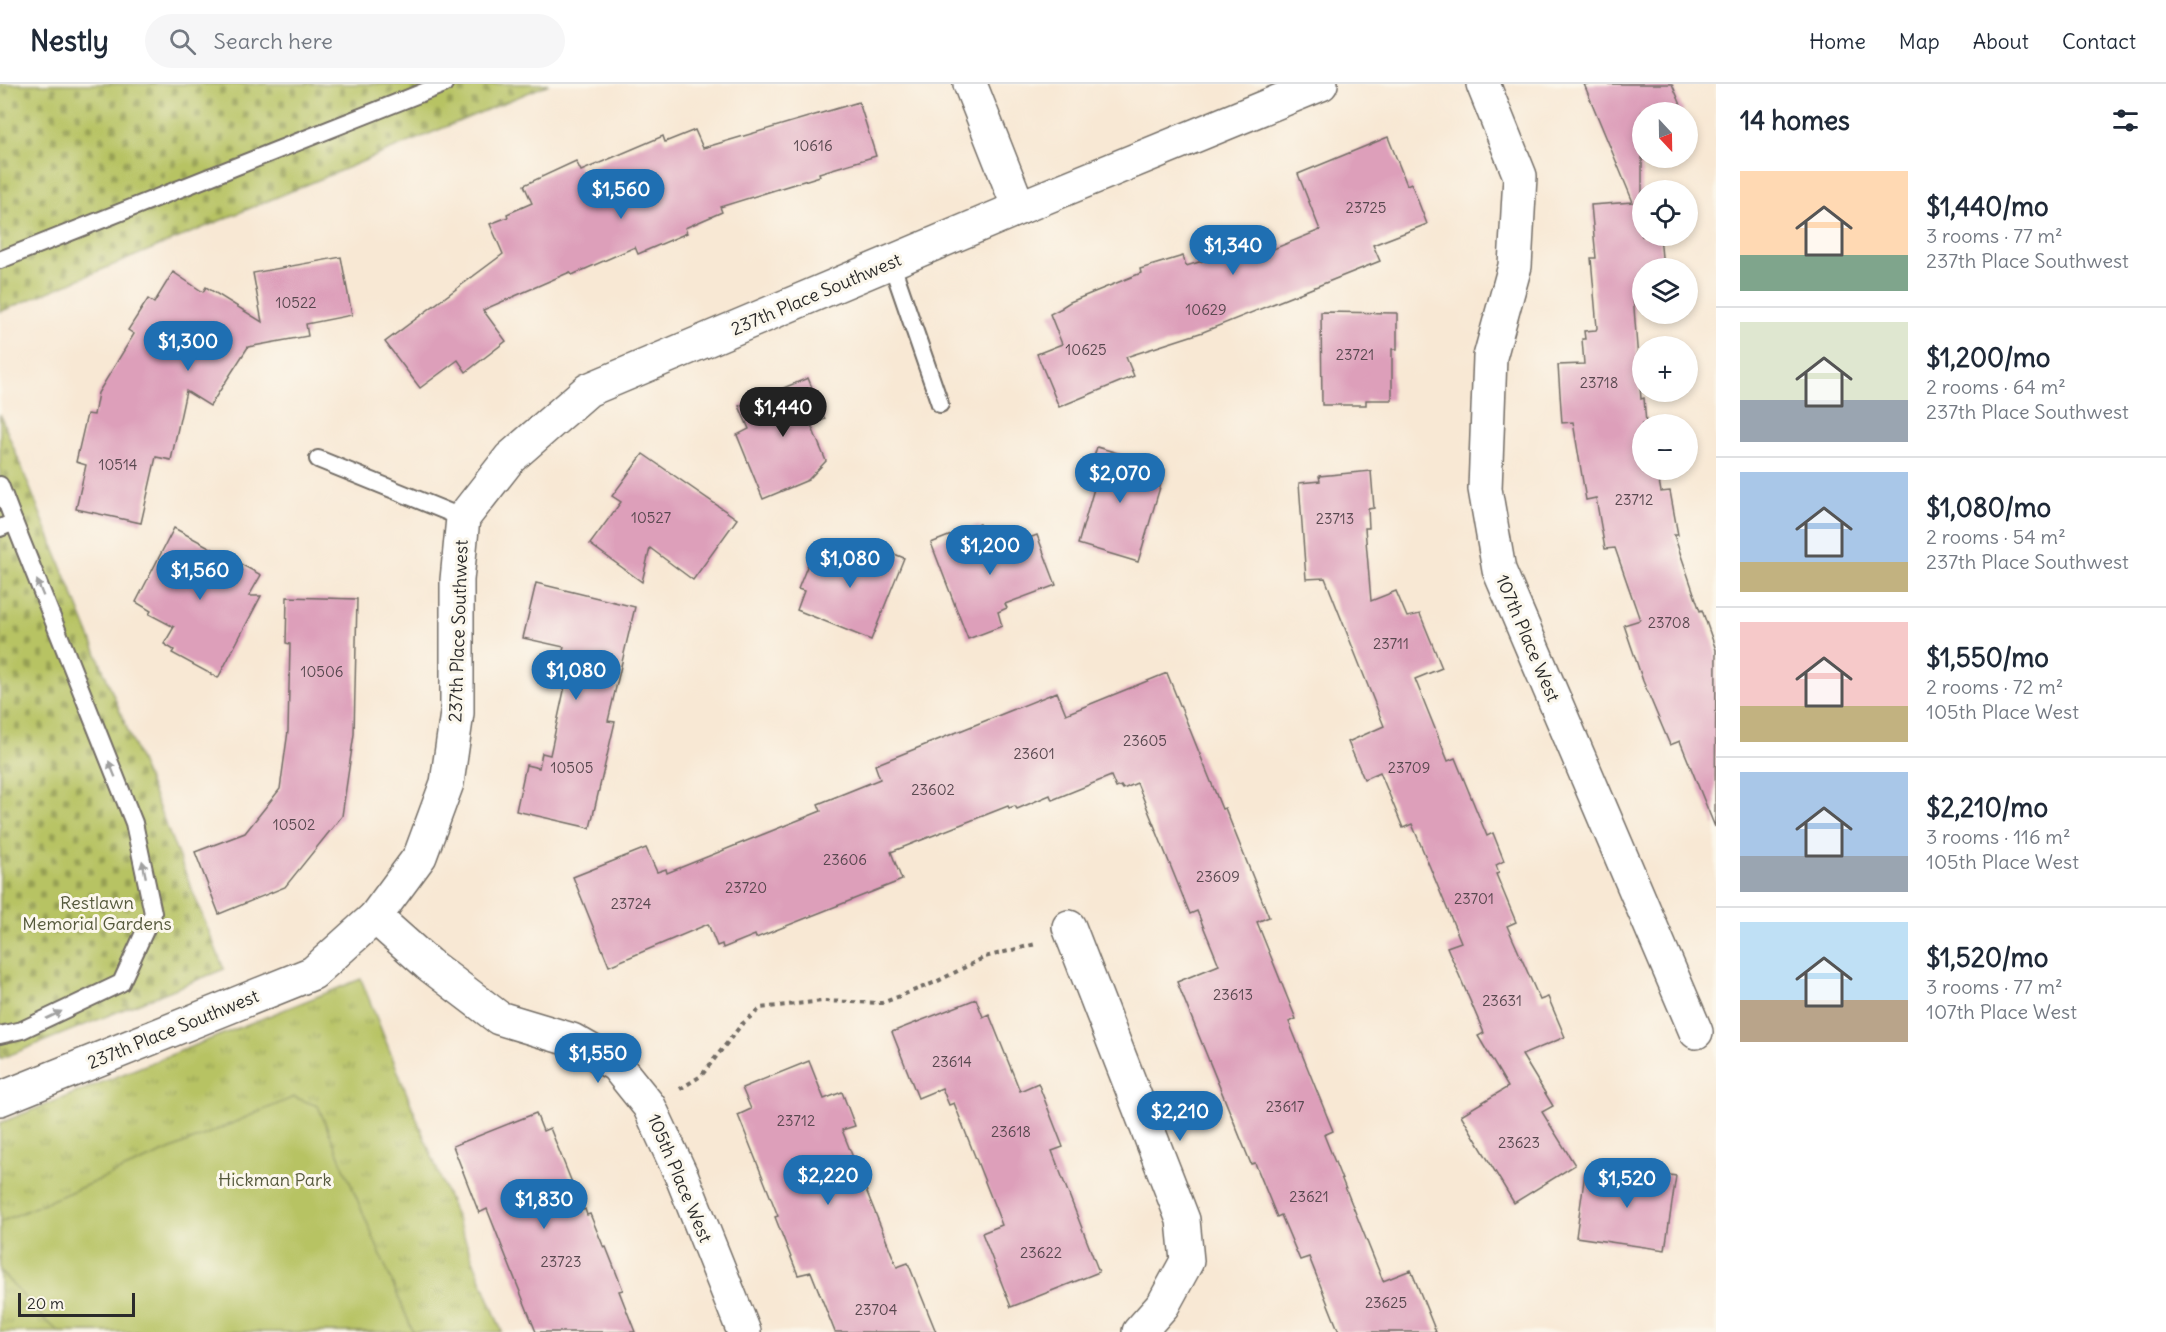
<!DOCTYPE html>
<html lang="en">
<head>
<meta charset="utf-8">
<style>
	body { margin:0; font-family:Delius,sans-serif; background:#f6f6f7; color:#1f2937; height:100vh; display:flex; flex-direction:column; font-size:22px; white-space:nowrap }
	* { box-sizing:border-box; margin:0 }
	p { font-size:20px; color:#747a83 }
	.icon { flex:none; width:33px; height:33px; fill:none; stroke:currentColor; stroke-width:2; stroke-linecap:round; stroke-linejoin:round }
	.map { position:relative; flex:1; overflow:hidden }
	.details { display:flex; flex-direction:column; background:#fff; width:450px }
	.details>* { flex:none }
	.needle { width:39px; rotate:158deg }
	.fabs { position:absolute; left:1632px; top:18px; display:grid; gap:12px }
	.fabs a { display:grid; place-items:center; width:66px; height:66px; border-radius:50%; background:#fff; box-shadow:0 3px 9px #0003; font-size:30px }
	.scale { position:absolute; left:18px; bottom:15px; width:117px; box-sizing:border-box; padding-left:6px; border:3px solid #2b2b2b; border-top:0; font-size:16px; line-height:21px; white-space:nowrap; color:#2b2b2b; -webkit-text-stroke:4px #fbf7ec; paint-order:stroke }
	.price { position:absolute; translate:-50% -51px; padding:0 14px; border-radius:21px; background:#1f6fb2; color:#fff; font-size:20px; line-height:39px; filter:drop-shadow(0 2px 3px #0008) }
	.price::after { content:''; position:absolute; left:50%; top:36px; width:18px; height:14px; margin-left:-9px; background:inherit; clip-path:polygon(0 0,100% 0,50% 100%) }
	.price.selected { background:#222; color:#fff }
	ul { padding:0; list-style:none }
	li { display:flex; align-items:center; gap:18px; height:150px; padding:0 24px }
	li+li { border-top:2px solid #e0e1e3 }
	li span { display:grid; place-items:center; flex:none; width:168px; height:120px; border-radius:0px; color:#555 }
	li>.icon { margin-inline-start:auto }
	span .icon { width:72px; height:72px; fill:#fffc; stroke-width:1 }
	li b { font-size:26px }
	h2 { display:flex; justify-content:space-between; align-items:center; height:72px; padding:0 24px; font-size:26px }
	header { display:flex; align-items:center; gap:36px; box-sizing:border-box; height:84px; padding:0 30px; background:#fff; border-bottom:2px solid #e0e1e3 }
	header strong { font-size:28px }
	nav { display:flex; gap:33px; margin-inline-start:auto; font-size:21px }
	.search { width:420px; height:54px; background:#f6f6f7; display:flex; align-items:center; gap:15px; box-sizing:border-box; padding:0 21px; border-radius:33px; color:#747a83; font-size:22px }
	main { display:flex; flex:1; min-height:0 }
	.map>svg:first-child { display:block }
	.grass { fill:url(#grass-tufts); stroke:#717748; stroke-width:1.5 }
	.cemetery { fill:url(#cemetery-stones); stroke:#717748; stroke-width:1.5 }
	.garden { fill:#b7c364; stroke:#717748; stroke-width:1.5 }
	.building { fill:#dd9fba }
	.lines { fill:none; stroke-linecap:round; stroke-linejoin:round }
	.service-casing { stroke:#736d66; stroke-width:20 }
	.minor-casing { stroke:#736d66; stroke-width:36 }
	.path { stroke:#736d66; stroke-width:4; stroke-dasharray:4.5 4.5; stroke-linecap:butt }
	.service { stroke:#fff; stroke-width:16 }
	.minor { stroke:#fff; stroke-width:33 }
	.oneway { fill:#a0a0a0 }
	.labels { text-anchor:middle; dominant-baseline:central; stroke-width:6; stroke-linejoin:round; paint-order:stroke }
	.number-label { font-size:15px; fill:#58484f }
	.street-label { font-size:18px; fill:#2b2b2b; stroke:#fbf7ec }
	.park-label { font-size:18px; fill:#55593c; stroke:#fbf7ec }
</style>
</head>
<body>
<header>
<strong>Nestly</strong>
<div class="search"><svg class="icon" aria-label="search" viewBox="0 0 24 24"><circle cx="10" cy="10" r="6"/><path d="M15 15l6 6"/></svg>Search here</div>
<nav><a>Home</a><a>Map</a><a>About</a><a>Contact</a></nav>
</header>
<main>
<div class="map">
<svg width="1716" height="1248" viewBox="0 0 1716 1248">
	<defs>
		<pattern id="grass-tufts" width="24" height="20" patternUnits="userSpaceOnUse" patternTransform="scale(1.5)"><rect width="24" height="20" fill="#b7c364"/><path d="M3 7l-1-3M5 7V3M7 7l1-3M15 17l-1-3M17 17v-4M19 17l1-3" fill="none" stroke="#959f53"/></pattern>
		<pattern id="cemetery-stones" width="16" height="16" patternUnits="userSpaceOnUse" patternTransform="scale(1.5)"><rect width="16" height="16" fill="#b7c364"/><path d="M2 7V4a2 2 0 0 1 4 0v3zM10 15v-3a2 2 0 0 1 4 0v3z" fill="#959f53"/></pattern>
	</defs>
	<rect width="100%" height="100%" fill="#fbf7ec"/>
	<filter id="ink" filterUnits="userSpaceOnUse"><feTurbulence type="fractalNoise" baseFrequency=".0167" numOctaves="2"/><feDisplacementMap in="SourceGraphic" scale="12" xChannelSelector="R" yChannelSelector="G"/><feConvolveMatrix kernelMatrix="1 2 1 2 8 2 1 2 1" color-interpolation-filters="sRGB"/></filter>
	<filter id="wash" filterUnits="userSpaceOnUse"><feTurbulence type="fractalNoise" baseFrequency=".008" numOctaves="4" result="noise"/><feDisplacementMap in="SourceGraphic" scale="24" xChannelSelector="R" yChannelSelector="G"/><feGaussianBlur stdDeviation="1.35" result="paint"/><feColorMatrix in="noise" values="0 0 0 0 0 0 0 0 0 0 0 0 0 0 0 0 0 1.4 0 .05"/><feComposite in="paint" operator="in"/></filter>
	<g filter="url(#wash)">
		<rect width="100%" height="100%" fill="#f8e8d4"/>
		<!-- grass -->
		<path class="grass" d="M361,895l141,353h-502v-209z"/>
		<!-- cemetery -->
		<g class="cemetery">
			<path d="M0,0h549l-549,228z"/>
			<path d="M0,330l224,555 -224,90z"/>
		</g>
		<!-- garden -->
		<path class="garden" d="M294,1013l24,9 95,226h-353l-13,-10 -47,-51v-49z"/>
		<g id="blocks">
			<!-- building -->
			<g class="building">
				<path d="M1584,0h88l12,28h-42v46h5l-5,1v77h18l3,32h-21v26l-9,1 8,104 3,-1 2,26h-4v46h15l4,22 9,-1 8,44h-4l26,76 2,-1 14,40 -1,177 -35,-86 -10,4 -27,-64 -19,-56 16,-5 -25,-72 -10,1 -9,-51 -10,2 -13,-78 -11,1 -4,-58 26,-1 -2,-25h3l-1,-8 12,-1 1,-2 -6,-70h5l-5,-53 42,-3z"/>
				<path d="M859,18l17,54 -57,17 1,3 -100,31 2,5 -37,16 2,5 -49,21 -3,-7 -63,28 -2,-3 -87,38 23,31 -40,31 -8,-12 -38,28 -35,-46 118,-88 -13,-30 18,-7 -1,-3 25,-11 -8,-18 52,-24 5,10 82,-35 2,6 30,-12 8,18z"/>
				<path d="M1388,53l19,48 4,-2 16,41 -54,21 7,16 -177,71 -77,25 8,19 -75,31 -22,-53 25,-10 -12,-30 12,-6v-1l8,-5 71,-29 -1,-4 43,-13 3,10 30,-9 1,3 23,-8 4,9 76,-31 -22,-56z"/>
				<path d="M341,173l11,58 -46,9 2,12 -60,11 -38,59 -24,-15 -15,69 -15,-3 -15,66 -65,-14 10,-44 -10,-3 11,-48 7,1 4,-22 36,-59 -6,-4 20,-31 6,4 19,-31 30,20 3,-5 56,35 -9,-49z"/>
				<path d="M1321,228l76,1v36h-5v51h-26v5h-44z"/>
				<path d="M808,294l17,41 -14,6 15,36 -18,19 -45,19 -26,-64 12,-6 -10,-23z"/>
				<path d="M1097,363l49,14v4l19,5 -27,92 -60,-18 17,-59 -9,-3z"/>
				<path d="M643,370l94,65 -44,61 -43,-32 -8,34 -52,-38 31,-42 -9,-6z"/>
				<path d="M1371,387l3,37 -6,1 1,19h-4l6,73 25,-10 11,26 13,-3 22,54 -27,11 33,82 7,-3 32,78 6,-3 11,28 -8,4 3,8 -3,1 20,48 -9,4 33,74 8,-3 17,40 -43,18 31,51 -11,6 33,53 -61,38 -53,-88 47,-28 -30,-51 6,-3 -37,-86 14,-5 -49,-118 -9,4 -23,-56 -16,7 -16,-37 36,-16 -59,-148 -19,1 -7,-96 21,-2 -1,-5z"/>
				<path d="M979,440l11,29 47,-18 19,50 -51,19 2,4 -9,4 4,14 -34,13 -37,-96z"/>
				<path d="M174,444l87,47 -12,21h12l-43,82 -46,-25 2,-3 -10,-6 10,-17 -25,-13 2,-3 -15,-9z"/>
				<path d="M863,457l41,17 -33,82 -74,-30 7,-19 -6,-2 16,-40 39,16z"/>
				<path d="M536,499l99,24 -27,114 7,1 -25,106 -74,-17 10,-46 13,3 3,-15 8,2 15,-69 -10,-3 9,-36 -41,-9z"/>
				<path d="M287,513l70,2 -3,135 -12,82 -57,71 -66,27 -24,-62 50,-19 35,-44 8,-58 2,-87 -4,-1z"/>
				<path d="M1167,589l55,136 3,-1 44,109 -12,5 39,97 -7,3 44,109 -9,4 59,146 28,-11 25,62h-97l-30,-75 -9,3 -19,-45 -4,2 -22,-54 -4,1 -74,-182 42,-17 -22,-54 -7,3 -53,-131 -14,6 -2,-3 -5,2 -5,-12 -59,24 -2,-5 -33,14 -2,-3 -6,2 -1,-2 -117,46 11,28 -146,58 -1,-3 -32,13 -1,-4 -5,2 -9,-22 -99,42 -36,-89 73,-29 11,24 9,-3 1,4 154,-62 -3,-7 62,-25 -5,-14 182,-73 9,22z"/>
				<path d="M976,915l7,18 6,-3 31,77 18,-8 25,64 -11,4 47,121 -88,35 -29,-74 20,-8 -48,-122 -5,2 -7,-17 -24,10 -26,-66z"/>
				<path d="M809,977l15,38 18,-7 13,34 -13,4 55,137 11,-4 28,69h-101l-24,-60 -13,3 -23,-58 3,-1 -40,-101 13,-6 -9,-21z"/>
				<path d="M536,1029l7,18 7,-3 33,82 2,-1 2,6 3,-1 14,34 2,-1 17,43 -4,1 16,41h-99l-49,-123 -8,4 -26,-67z"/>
				<path d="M1631,1085l45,7 -11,74 -89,-13 9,-64 44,7z"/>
			</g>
		</g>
	</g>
	<g filter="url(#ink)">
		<use href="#blocks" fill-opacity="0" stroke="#736d66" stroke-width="1.5"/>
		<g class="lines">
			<defs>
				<g id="service">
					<path d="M0,176l444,-176"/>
					<path d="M891,178l49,142"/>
					<path d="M318,375l145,59"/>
					<path d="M0,401l14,37"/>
					<path d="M0,444l14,-6 120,301 19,90 -32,70 -99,47 -22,5"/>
				</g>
				<g id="minor">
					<path d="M970,0l49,124"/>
					<path d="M1483,0l37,92 -5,90 -25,91 -5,132 14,81 197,462"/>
					<path d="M375,833l53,47 71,54 73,22 44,25 33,41 33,71 62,155"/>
					<path d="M1069,843l114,293 4,41 -24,44 -24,27"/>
					<path d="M0,1015l313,-126 62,-56 45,-61 27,-73 10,-70v-133l6,-62 47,-60 78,-68 431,-182 302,-124"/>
				</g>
			</defs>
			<!-- service casing -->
			<use href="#service" class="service-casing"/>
			<!-- minor casing -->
			<use href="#minor" class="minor-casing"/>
			<!-- path -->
			<path class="path" d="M680,1005l21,-13 41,-52 19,-16 61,-7 60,2 54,-21 49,-25 51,-13"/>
			<!-- service -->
			<use href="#service" class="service"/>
			<!-- minor -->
			<use href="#minor" class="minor"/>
		</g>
		<!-- one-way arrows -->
		<defs><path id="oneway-solid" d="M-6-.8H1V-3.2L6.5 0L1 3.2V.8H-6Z" transform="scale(1.5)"/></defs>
		<g class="oneway">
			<use href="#oneway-solid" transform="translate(40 504) rotate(-112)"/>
			<use href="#oneway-solid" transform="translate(112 685) rotate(-112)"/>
			<use href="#oneway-solid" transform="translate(144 785) rotate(-102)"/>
			<use href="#oneway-solid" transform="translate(54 931) rotate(-26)"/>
		</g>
	</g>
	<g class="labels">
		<!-- number labels -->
		<g class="number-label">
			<text x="813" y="61">10616</text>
			<text x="1366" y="123">23725</text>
			<text x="296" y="218">10522</text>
			<text x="1206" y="225">10629</text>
			<text x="1086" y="265">10625</text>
			<text x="1355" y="270">23721</text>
			<text x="1599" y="298">23718</text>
			<text x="118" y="380">10514</text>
			<text x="1634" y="415">23712</text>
			<text x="651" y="433">10527</text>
			<text x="1335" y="434">23713</text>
			<text x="1669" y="538">23708</text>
			<text x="1391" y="559">23711</text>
			<text x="322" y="587">10506</text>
			<text x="1145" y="656">23605</text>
			<text x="1034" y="669">23601</text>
			<text x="572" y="683">10505</text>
			<text x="1409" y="683">23709</text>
			<text x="933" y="705">23602</text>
			<text x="294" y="740">10502</text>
			<text x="845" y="775">23606</text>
			<text x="1218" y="792">23609</text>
			<text x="746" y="803">23720</text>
			<text x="1474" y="814">23701</text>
			<text x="631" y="819">23724</text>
			<text x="1233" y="910">23613</text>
			<text x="1502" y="916">23631</text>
			<text x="952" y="977">23614</text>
			<text x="1285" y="1022">23617</text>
			<text x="796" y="1036">23712</text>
			<text x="1011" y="1047">23618</text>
			<text x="1519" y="1058">23623</text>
			<text x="1309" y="1112">23621</text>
			<text x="1041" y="1168">23622</text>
			<text x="561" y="1177">23723</text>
			<text x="1386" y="1218">23625</text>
			<text x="876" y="1225">23704</text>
		</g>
		<!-- street labels -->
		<g class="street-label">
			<text transform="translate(816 210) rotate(-23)">237th Place Southwest</text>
			<text transform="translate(458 547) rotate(-88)">237th Place Southwest</text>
			<text transform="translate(1528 554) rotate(67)">107th Place West</text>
			<text transform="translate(173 945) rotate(-22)">237th Place Southwest</text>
			<text transform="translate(680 1094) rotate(67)">105th Place West</text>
		</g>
		<!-- park labels -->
		<g class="park-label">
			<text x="97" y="818">Restlawn<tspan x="97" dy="21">Memorial Gardens</tspan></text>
			<text x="275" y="1095">Hickman Park</text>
		</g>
	</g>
</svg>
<div class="fabs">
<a><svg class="needle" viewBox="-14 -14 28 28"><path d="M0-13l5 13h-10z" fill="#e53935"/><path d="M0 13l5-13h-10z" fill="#747a83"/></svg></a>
<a><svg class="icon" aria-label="locate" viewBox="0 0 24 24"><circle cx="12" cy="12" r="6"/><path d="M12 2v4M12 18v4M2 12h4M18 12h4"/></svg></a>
<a><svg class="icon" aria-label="layers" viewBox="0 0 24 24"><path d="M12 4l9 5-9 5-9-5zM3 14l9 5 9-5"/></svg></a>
<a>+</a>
<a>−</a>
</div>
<div class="scale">20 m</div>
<b class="price" style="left:621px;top:136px">$1,560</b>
<b class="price" style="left:1233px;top:192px">$1,340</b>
<b class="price" style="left:188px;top:288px">$1,300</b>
<b class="price selected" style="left:783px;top:354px">$1,440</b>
<b class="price" style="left:1120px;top:420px">$2,070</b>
<b class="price" style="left:990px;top:492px">$1,200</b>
<b class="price" style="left:850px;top:505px">$1,080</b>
<b class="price" style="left:200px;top:517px">$1,560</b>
<b class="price" style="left:576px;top:617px">$1,080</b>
<b class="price" style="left:598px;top:1000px">$1,550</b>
<b class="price" style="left:1180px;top:1058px">$2,210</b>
<b class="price" style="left:828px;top:1122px">$2,220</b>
<b class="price" style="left:1627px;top:1125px">$1,520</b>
<b class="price" style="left:544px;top:1146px">$1,830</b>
</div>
<section class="details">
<h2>14 homes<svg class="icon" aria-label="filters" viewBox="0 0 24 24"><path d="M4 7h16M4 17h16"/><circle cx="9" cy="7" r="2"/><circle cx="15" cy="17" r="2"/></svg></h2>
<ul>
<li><span style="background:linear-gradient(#ffd9b3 70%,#7fa58c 0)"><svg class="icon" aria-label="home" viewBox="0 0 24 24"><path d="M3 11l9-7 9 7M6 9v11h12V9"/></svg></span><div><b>$1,440/mo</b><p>3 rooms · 77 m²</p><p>237th Place Southwest</p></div></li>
<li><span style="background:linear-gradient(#dfe7d0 65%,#9aa5b1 0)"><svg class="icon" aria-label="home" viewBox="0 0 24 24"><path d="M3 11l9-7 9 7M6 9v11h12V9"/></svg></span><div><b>$1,200/mo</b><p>2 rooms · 64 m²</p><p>237th Place Southwest</p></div></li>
<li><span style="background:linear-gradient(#a9c7e8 75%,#c2b280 0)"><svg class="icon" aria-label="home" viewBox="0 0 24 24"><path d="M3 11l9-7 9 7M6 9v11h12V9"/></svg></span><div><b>$1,080/mo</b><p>2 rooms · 54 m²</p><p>237th Place Southwest</p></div></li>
<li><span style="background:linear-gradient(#f6c9c9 70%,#c2b280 0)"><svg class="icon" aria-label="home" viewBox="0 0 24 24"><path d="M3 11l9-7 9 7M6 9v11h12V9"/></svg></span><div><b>$1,550/mo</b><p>2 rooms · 72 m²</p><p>105th Place West</p></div></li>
<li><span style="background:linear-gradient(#a9c7e8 70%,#9aa5b1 0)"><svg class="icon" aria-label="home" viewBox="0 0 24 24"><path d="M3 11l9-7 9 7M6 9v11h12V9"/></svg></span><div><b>$2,210/mo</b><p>3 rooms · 116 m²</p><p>105th Place West</p></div></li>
<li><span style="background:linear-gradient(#bfe0f5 65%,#b9a48a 0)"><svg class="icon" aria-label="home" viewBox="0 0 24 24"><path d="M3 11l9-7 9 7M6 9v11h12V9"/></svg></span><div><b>$1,520/mo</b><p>3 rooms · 77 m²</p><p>107th Place West</p></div></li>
</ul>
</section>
</main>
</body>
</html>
